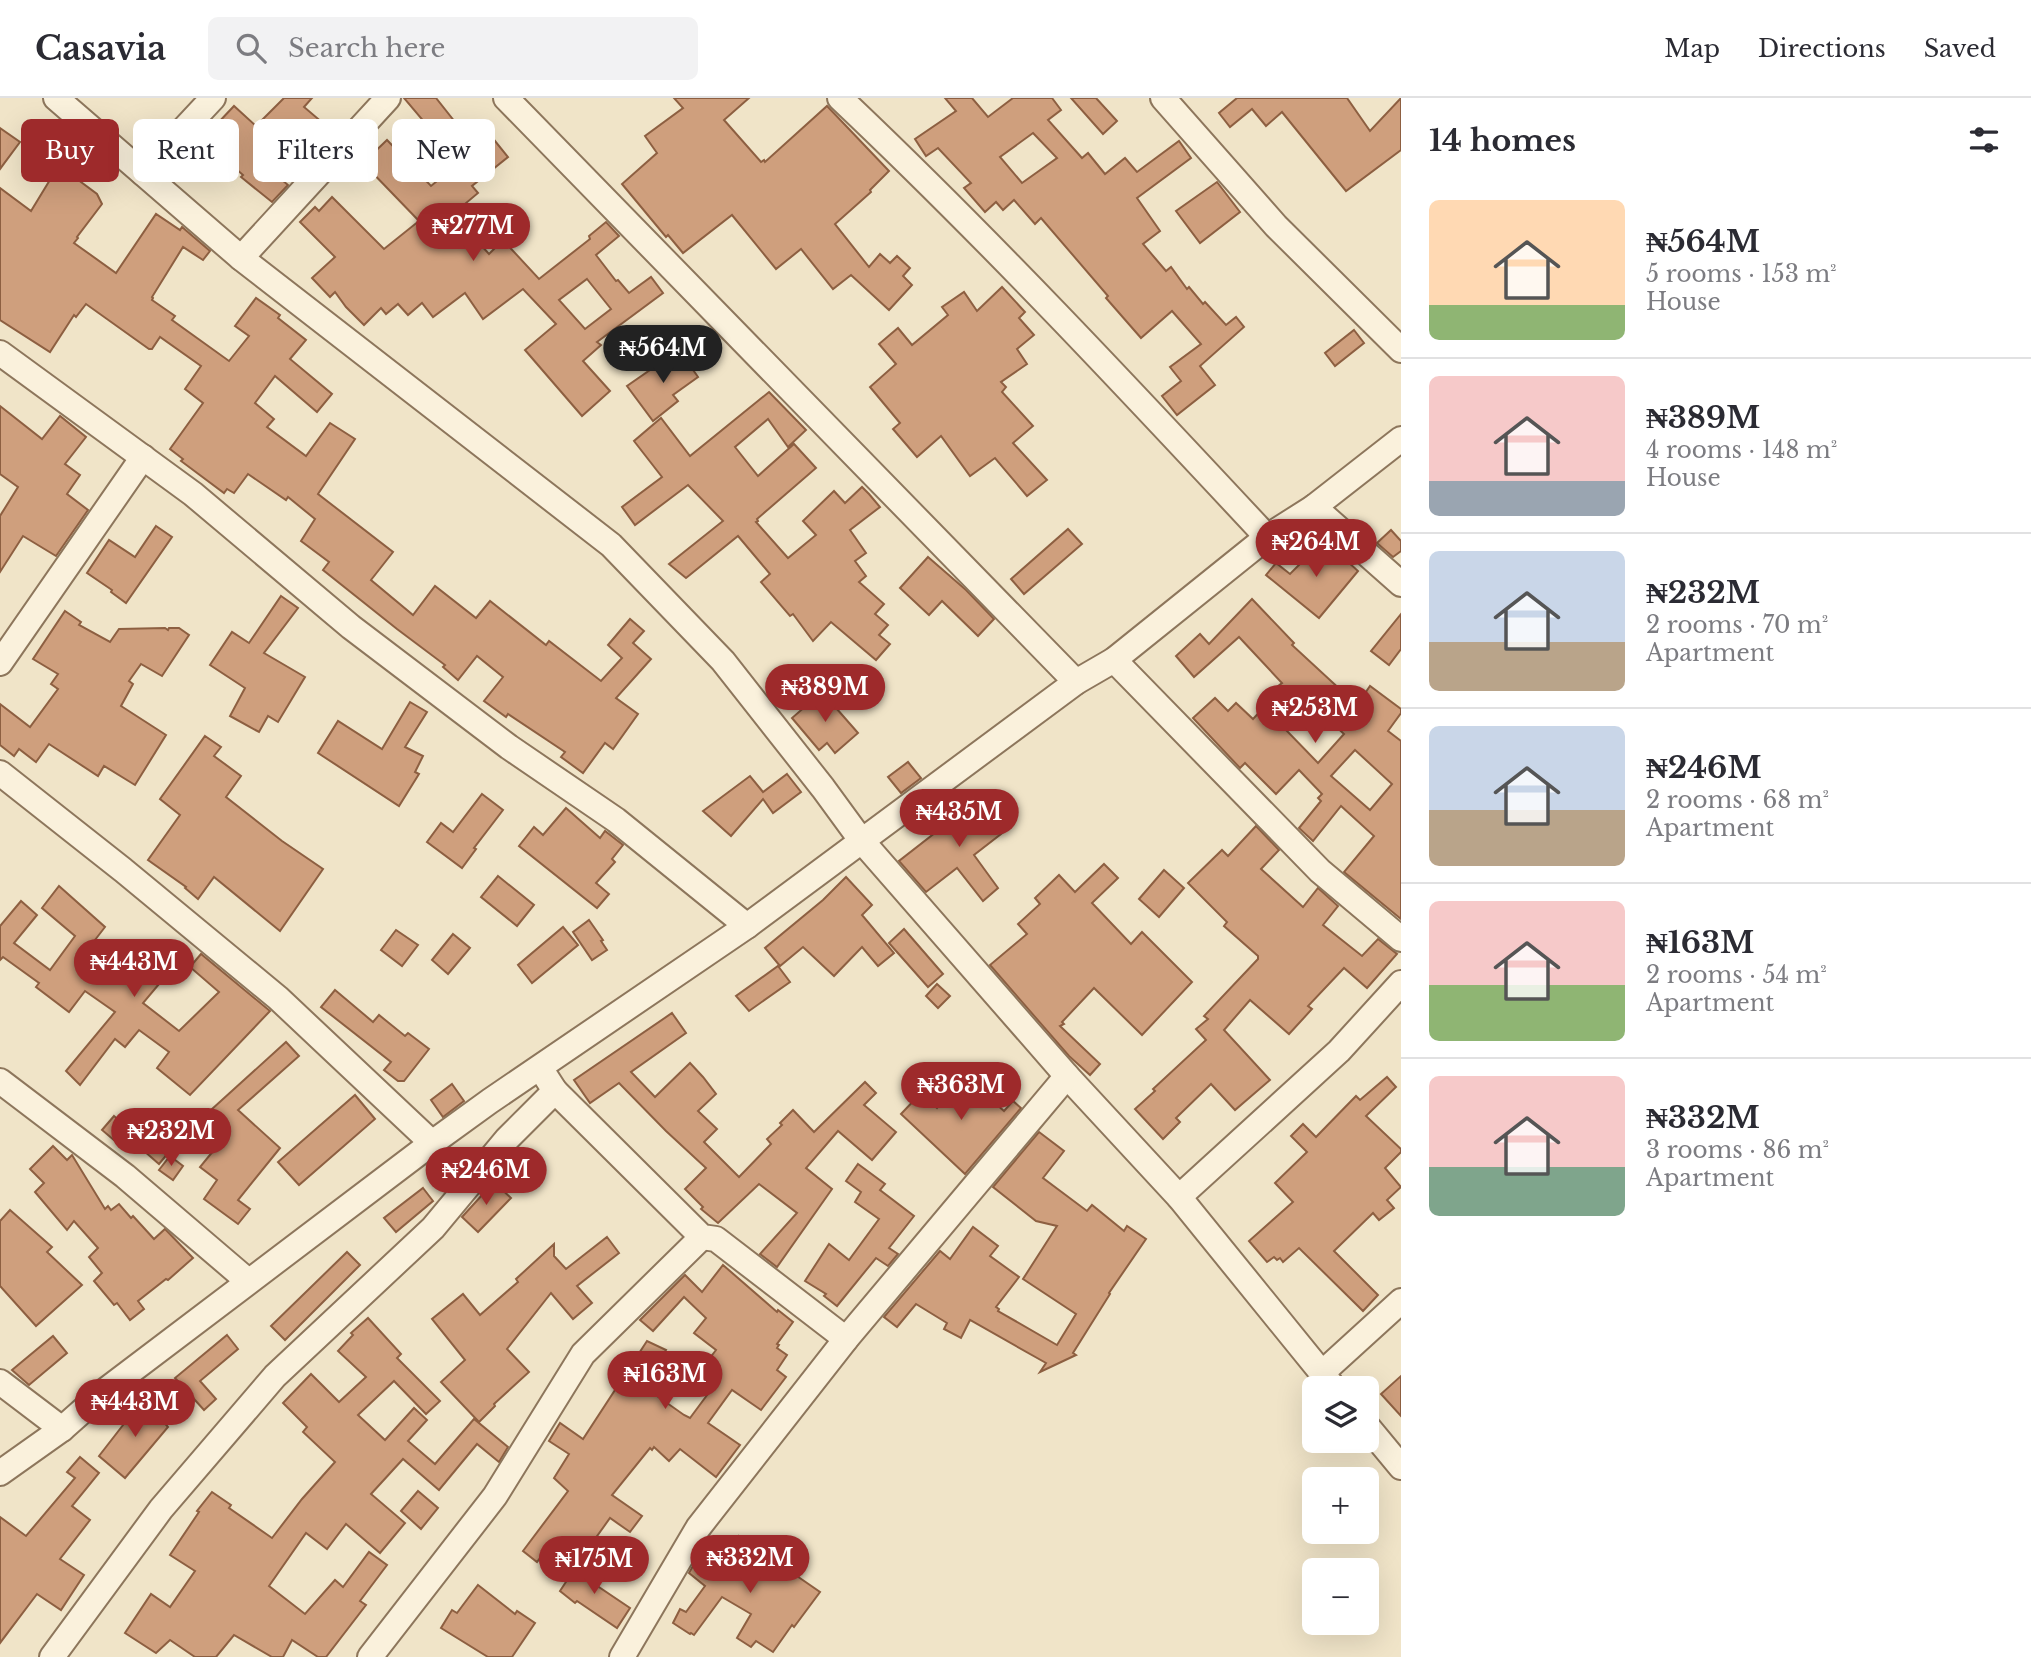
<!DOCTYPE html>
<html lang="en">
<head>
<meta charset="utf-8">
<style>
	body { margin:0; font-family:"Libre Baskerville",serif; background:#f2f2f3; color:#2b2b33; height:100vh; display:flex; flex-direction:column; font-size:26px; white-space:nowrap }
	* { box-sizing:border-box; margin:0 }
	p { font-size:23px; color:#7c7c81 }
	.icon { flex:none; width:38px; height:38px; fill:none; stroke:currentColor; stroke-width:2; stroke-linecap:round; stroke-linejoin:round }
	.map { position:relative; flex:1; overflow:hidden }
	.drawer { display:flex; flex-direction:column; background:#fff; width:630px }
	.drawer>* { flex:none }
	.guide { position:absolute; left:21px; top:21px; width:665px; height:63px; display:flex; gap:14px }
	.controls { position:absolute; left:1302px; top:1278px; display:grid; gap:14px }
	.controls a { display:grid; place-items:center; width:77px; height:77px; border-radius:10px; background:#fff; box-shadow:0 7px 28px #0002; font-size:35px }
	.price { position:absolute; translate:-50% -60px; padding:0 16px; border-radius:24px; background:#9e2a2b; color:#fff; font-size:23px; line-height:46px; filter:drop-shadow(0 2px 4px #0008) }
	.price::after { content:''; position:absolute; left:50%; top:42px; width:21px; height:16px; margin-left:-10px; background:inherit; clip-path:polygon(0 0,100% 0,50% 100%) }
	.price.active { background:#222; color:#fff }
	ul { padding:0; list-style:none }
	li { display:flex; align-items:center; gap:21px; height:175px; padding:0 28px }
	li+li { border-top:2px solid #e1e1e2 }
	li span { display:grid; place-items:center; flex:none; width:196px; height:140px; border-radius:10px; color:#555 }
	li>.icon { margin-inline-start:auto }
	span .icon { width:84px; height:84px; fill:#fffc; stroke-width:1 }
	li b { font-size:30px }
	h2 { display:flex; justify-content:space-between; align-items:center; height:84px; padding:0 28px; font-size:30px }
	.chip { padding:0 24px; border-radius:10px; background:#fff; box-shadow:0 7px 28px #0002; font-size:24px; line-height:63px }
	.chip.active { background:#9e2a2b; color:#fff }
	header { display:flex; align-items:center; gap:42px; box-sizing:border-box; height:98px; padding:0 35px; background:#fff; border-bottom:2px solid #e1e1e2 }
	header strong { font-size:33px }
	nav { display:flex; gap:38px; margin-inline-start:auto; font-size:24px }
	.search { width:490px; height:63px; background:#f2f2f3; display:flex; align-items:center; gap:18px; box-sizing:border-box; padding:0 24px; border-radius:10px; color:#7c7c81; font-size:26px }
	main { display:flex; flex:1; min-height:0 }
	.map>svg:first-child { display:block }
	.building { fill:#cf9f7d; stroke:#8d5f41; stroke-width:2; fill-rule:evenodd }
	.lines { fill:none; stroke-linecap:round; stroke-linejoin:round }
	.minor-casing { stroke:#8d765c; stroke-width:28 }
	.minor { stroke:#faf1dc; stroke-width:24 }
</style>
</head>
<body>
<header>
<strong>Casavia</strong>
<div class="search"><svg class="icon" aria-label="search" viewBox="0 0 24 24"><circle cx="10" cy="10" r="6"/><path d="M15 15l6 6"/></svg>Search here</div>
<nav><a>Map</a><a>Directions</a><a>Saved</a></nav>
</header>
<main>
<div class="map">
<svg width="1401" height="1559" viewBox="0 0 1401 1559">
	<rect width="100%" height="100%" fill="#f0e4c8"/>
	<!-- building -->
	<g class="building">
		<path d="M284,0h28l-8,9 26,22 -20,22 -5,-6 -29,30 12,10 -16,17 -31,-25 2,-2 -33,-29 14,-16 -7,-6 17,-18 22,20z"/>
		<path d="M404,0h32l19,24 -3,2 21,26 18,-14 17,21 -36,29 6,7 -25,21 36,40 14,-14 36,39 51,-40 -1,-3 17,-14 13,14 -23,19 20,26 2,-1 11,13 22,-16 12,16 -66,49 4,3 -18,16 27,30 -28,25 -57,-66 31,-26 -33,-35 -40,30 -18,-26 -32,24 -11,-14 -14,12 -10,-11 -12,10 -5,-6 -17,17 -18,-18 -11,-15 -5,5 -18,-19 23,-21 -35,-35 15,-15 4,4 13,-14 52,52 35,-28 -56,-58 24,-23 44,46 28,-23zM587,181l24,30 -26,20 -26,-29z"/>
		<path d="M674,0h75l-25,22 37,42 3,-2 1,2 62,-56 62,65 -19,19 1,2 -36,32 34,43 11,-13 10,9 7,-7 13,12 -7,8 9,9 -23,25 -38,-35 -18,14 -32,-40 -25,20 -44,-54 -49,38 -15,-18 -2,2 -44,-53 35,-31 -12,-17 38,-28z"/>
		<path d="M945,0h27l16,19 25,-19h39l9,12 -13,10 34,38 6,-5 17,21 20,-16 12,14 42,-31 12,17 -54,40 23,33 -17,13 23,27 5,-4 16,22 2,-2 14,17 2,-2 21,23 10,-8 8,10 -44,39 15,19 -38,30 -15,-19 19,-15 -11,-14 31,-23 -29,-33 -31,27 -35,-40 2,-2 -67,-78 -6,6 -21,-24 -11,10 -7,-8 -11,10 -21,-24 7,-5 -33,-35 -12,8 -11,-17 41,-28zM1033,35l24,25 -35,25 -22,-26z"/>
		<path d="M1071,0h25l21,23 -14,13z"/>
		<path d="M1237,0h110l23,33 31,-33v52l-55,41 -64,-79 -16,14 -14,-17 -22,18 -11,-14z"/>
		<path d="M0,30l20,14 -20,27z"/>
		<path d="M67,48l22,17 -12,16 20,15 5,10 -25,33 1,1 -4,5 42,30 40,-59 24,16 2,-3 28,24 -7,9 -20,-13 -31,50 1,1 -1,2 23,16 -3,4 57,41 20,-25 -14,-10 21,-28 24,17 -2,3 28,22 -16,19 42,35 -15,18 -42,-36 -20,27 19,16 -7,8 39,29 24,-33 25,16 -37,55 75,58 -22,28 42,35 22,-29 41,32 14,-17 56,44 3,-4 52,40 21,-23 -14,-13 22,-26 14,12 -11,12 18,16 -35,39 22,16 -25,35 -8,-6 -22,30 -22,-16 4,-5 -57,-38 -2,3 -22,-16 19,-24 -26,-21 -19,24 -15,-13 2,-2 -48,-36 -74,-59 6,-8 -28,-21 14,-22 -27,-22 -2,3 -38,-26 -14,19 -7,-4 -3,4 -43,-32 2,-2 -13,-10 33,-46 -18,-14 16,-23 -41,-29 -8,12h-3l-63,-45 -10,13 -2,-2 -24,37 -50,-32v-132l31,23 28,-46 -3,-2z"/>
		<path d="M1217,84l23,30 -40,31 -24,-32z"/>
		<path d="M1002,189l23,25 -6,6 15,17 -17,14 10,15 -26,18 5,5 -4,5 31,34 -20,17 34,37 -20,16 -32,-38 -25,18 -29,-40 -24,21 -24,-28 7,-6 -30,-36 26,-23 -17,-20 19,-16 14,17 36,-30 -6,-8 22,-15 13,19z"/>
		<path d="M1354,232l10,13 -29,23 -10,-13z"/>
		<path d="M679,252l19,27 -25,18 5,6 -25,20 -26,-35z"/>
		<path d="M769,294l37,38 -18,17 -20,-28 -33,28 23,29 36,-32 22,24 -59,51 1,2 -2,1 32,36 28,-23 -13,-14 31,-30 11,12 17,-16 7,7 11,13 -30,23 16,23 -11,8 11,15 -7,6 25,22 -9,10 13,11 -9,10 11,9 -14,16 -45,-38 -18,19 -20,-27 -3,2 -29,-34 9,-8 -32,-38 -52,42 -17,-14 54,-43 -35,-36 -53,40 -13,-18 40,-30 -28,-36 27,-23 29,38z"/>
		<path d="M0,308l42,33 18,-23 26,21 -21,27 15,11 -13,19 21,16 -32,46 -33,-20 -23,36v-56l18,-29 -18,-13z"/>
		<path d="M156,428l16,11 -46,66 -15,-11 1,-2 -25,-17 22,-33 26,17z"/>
		<path d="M1068,431l14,15 -58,50 -13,-15z"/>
		<path d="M1391,432l10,11v10l-8,6 -16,-14z"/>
		<path d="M1324,442l34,31 -39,47 -53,-43 10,-12 14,11z"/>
		<path d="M928,459l38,33 28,29 -16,17 -36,-35 -13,14 -29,-27z"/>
		<path d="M281,498l17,12 -34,45 41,24 -27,45 -10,-6 -9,16 -29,-16 15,-28 -35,-23 22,-33 17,11z"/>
		<path d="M1252,501l42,44 -2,2 65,60 13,-19 31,23v4l-13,18 13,10v178l-57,-47 30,-36 -33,-30 -28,35 -14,-13 22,-27 -3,-3 4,-4 -23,-24 -23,24 -31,-31 -5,5 -47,-50 22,-20 13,13 8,-8 17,16 28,-30 -3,-3 4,-3 -43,-46 -45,40 -18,-21 24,-22 9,10zM1310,604l34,32 -26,29 -33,-34zM1355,652l37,34 -22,26 -39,-34z"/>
		<path d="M65,513l16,11 -2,3 31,17 9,-13 46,-1 3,2 1,-2h10l10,7 -27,41 -21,-12 -12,17 4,3 -12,22 45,29 -31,50 -31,-19 -6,10 -49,-32 -13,18 -17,-13 -5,7 -14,-11v-41l30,23 28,-38 -7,-5 7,-10 -25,-15z"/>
		<path d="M1401,516v35l-12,16 -18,-14z"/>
		<path d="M822,594l36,41 -23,20 -8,-10 -8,7 -27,-32z"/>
		<path d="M410,604l17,10 -22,35 18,9 -8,16 4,2 -20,32 -81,-53 20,-32 44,28z"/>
		<path d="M205,638l16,11 -7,9 27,20 -15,21 56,44 41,28 -43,62 -66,-54 -16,22 -13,-11 1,-1 -38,-27 32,-45 -20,-16z"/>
		<path d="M908,664l13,16 -20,15 -13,-16z"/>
		<path d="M787,676l14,18 -28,21 -10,-14 -32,37 -28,-25 47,-35 13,16z"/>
		<path d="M482,696l21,16 -29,38 2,1 -14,19 -35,-26 14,-19 12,9z"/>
		<path d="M985,696l25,33 -36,28 24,33 -15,13 -26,-33 -31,24 -27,-31z"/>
		<path d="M566,710l34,30 5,-7 18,14 -11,14 3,3 -19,21 13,11 -12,14 -78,-62 15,-19 9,8z"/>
		<path d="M1256,728l23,24 -18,19 42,38 15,-19 20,18 -15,19 39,31 16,-17 19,15 -30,34 -23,-20 -36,38 4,3 -23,25 -39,-34 -26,30 46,50 -35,30 -24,-26 -35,34 4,4 -17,17 -28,-30 20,-18 -2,-2 53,-49 -10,-11 12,-10 -4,-3 54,-57v-3l-34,-30 3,-4 -39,-39 34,-33 6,6z"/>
		<path d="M1104,766l14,14 -26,25 39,41 11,-12 50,50 -50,53 -48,-47 -32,34 2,2 -4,2 40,38 -10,11 -21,-19 -79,-91 37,-31 -9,-10 22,-20 -5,-6 24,-23 16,17z"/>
		<path d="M1164,772l20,18 -25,29 -20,-18z"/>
		<path d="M498,778l36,29 -17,21 -36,-29z"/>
		<path d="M846,779l26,28 -10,10 32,38 -16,13 -16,-19 -28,29 -31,-29 -23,19 -15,-18 58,-48z"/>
		<path d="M59,788l46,41 -27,35 28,20 22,-27 31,29 -16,19 36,28 40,-39 -29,-25 11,-13 69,57 -80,84 -33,-27 12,-16 -30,-22 -14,17 -10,-8 -35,46 -14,-14 49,-59 -30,-21 -16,21 -33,-25 3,-4 -36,-26 -3,3v-34l21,-25 16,14 -23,28 36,27 25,-34 -33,-28z"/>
		<path d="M589,822l14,20 -2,1 6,9 -15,10 -19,-28z"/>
		<path d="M563,829l15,18 -46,38 -14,-18z"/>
		<path d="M904,831l39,45 -15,13 -39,-44z"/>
		<path d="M396,832l22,15 -16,21 -21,-16z"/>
		<path d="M453,836l17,14 -22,26 -16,-14z"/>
		<path d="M778,868l12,16 -41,29 -13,-15z"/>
		<path d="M937,886l13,12 -12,12 -12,-12z"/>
		<path d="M335,892l38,32 6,-7 26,21 3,-3 21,16 -25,32h-6l-14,-11 7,-8 -70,-55z"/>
		<path d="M672,915l14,20 -55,39 24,25 35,-34 13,14 13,17 -18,17 19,18 -13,13 35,35 32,-33 -4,-5 15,-14 -2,-2 13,-13 21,22 51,-50 11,11 -12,12 32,27 -24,28 -34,-29 -32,37 26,21 -55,78 -17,-13 37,-41 -38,-29 -41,39 -17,-14 2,-2 -18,-18 21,-21 -40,-37 -47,-48 -29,20 -16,-23z"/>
		<path d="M286,944l13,14 -61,54 42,38 -42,52 12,9 -12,15 -34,-25 13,-19 -17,-13 14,-17 -24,-21z"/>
		<path d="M964,977l40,36 9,-10 8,7 -56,66 -64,-60 20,-21 16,15z"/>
		<path d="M1387,979l9,10 -30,29 35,33v3l-16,16 16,19 -14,13 7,8 -15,12 -6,-7 -39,38 44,44 -15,16 -64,-63 -16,14 -3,-4 -3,2 -3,-3 -7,5 -18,-21 44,-39 -18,-19 32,-31 -16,-16 12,-12 13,13 40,-41 4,4z"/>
		<path d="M452,986l12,17 -21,16 -12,-17z"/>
		<path d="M355,997l20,24 -76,66 -21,-23z"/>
		<path d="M114,1018l19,16 -12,14 -19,-16z"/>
		<path d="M169,1025l14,12 -24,29 -15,-13z"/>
		<path d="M1039,1034l25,19 -21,27 44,33 5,-6 32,26 3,-5 19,13 -37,54 1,1 -37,59 3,2 -36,17 6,-9 -76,-43 -9,18 -17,-9 3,-6 -31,-19 -19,23 -13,-10 56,-66 10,8 23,-32 25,19 -8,10 29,21 -23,30 3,2 -1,2 59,34 19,-31 -53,-35 34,-53 -21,-5 -43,-34z"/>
		<path d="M53,1048l14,14 5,-5 33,54 3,-3 3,4 8,-6 12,14 2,-2 21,23 11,-10 28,29 -25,22 -2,-1 -28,22 6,8 -14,11 -13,-17 -3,2 -20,-24 8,-8 -13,-16 9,-9 -24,-27 -7,9 -32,-38 9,-9 -14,-14z"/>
		<path d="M170,1058l13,10 -10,14 -14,-10z"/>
		<path d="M858,1066l27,20 -5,6 34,26 -25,32 9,6 -10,12 -12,-8 -39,48 -13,-10 2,-2 -21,-13 24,-37 20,16 30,-41 -24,-17 6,-10 -15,-11z"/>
		<path d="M494,1084l17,16 -33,34 -16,-15z"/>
		<path d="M423,1090l10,13 -37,31 -12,-14z"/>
		<path d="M10,1112l42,37 -5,5 35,33 -46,41 -36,-40v-65z"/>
		<path d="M607,1139l12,16 -42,33 15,17 -19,16 -22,-26 -44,56 22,23 -35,32 1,2 -16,16 -38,-40 24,-22 -33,-41 31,-25 17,21 38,-33 -2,-3 38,-35v12l12,13z"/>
		<path d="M347,1154l13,13 -75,75 -14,-14z"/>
		<path d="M723,1167l54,47 1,-2 15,12 -16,22 2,1 -2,3 10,7 -10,15 9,7 -25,33 -29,-20 -24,33 32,22 -24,32 -36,-28 -11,12 -15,-14 -2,3 -2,-2 -38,47 30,21 -12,16 -20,-14 -28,39 -28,-16 -17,21 -14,-11 45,-60 -14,-13 15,-24 -20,-13 11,-18 23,16 64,-98 19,9 -23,36 41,29 6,3 29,-39 -16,-12 13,-17 -22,-17 12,-15 -22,-21 -31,34 -13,-11 45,-45 17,17z"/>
		<path d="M368,1220l33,36 -4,4 43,43 -14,13 -32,-33 -36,34 27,25 29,-32 13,12 -19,21 27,23 39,-45 34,28 -9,15 -22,-18 -38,46 -36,-31 -32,35 34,29 -25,30 -34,-29 -19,25 -21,-16 -37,53 36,28 30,-34 8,7 26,-35 18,13 -27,36 6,4 -40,52h-8l-26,-17 -9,17h-11l-38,-22 -18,22h-21l-25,-17 -14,13 -31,-20 26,-39 19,13 25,-36 -25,-16 29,-43 -2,-1 15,-19 19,13 -2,3 43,30 30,-39 33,-37 -32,-30 4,-5 -24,-24 28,-29 28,28 27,-25 -28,-26 15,-16 -2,-2z"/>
		<path d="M227,1237l11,14 -38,32 16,18 -12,11 -29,-32z"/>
		<path d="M53,1238l14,17 -38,32 -17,-15z"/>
		<path d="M1401,1278v40l-20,-22z"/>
		<path d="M151,1301l10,14 -3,2 10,12 -43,51 -26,-22 35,-45z"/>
		<path d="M80,1359l19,16 -27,33 18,14 -30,39 24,16 -23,35 -24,-16 -37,49v-126l26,19 49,-58 -8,-6z"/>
		<path d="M418,1393l20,17 -17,21 -20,-18z"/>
		<path d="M739,1438l81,56 -26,35 -2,-2 -19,27 -17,-11 -5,6 -14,-9 14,-24 -29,-17 -28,38 -3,-2 -1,1 -17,-11 7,-14 6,3 19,-26 -16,-13 9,-16 19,15z"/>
		<path d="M579,1464l18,10 -7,9 40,27 -13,20 -40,-27 -2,2 -15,-12z"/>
		<path d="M478,1487l37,29 2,-3 18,12 -23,34h-24l-47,-29 11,-18 5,3z"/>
	</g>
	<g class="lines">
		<defs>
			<g id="minor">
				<path d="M56,0l185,160 370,287 112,116 100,127 38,52 206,236 112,121 155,191"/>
				<path d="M506,0l570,584"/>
				<path d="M840,0c148,140 288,290 427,439"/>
				<path d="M1163,0l113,128 125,124"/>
				<path d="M143,75l70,-75"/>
				<path d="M241,160l147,-160"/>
				<path d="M0,255l193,141 158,133 158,120 107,73 131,106"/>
				<path d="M1314,409l87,77"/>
				<path d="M1114,562l206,211 81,68"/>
				<path d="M0,565l143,-206"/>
				<path d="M0,675l123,97 155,128 154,145"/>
				<path d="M546,979l9,14 147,146 14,2 130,100"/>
				<path d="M0,983l125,95 123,105"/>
				<path d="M1179,1099l160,-146 62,-68"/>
				<path d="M1322,1275l79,-72"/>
				<path d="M0,1284l62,47"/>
				<path d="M1367,1328l34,41"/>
				<path d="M0,1375l62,-44 44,-39 326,-247 58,-42 257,-175 329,-244 38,-22 153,-123 47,-30 87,-68"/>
				<path d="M52,1559l109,-148 114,-133 158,-148 74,-89 48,-48"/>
				<path d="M370,1559l125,-161 88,-142 119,-117"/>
				<path d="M622,1559l76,-129 148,-189 221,-263"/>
			</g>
		</defs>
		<!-- minor casing -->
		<use href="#minor" class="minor-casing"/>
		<!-- minor -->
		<use href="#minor" class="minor"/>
	</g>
</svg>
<div class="controls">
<a><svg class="icon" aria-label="layers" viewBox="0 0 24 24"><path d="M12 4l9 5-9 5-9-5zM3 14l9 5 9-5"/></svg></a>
<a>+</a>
<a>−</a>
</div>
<b class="price" style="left:473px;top:165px">₦277M</b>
<b class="price active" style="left:663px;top:287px">₦564M</b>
<b class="price" style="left:1316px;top:481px">₦264M</b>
<b class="price" style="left:825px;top:626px">₦389M</b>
<b class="price" style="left:1315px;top:647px">₦253M</b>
<b class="price" style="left:959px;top:751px">₦435M</b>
<b class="price" style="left:134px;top:901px">₦443M</b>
<b class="price" style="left:961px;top:1024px">₦363M</b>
<b class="price" style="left:171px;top:1070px">₦232M</b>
<b class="price" style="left:486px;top:1109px">₦246M</b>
<b class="price" style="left:665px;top:1313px">₦163M</b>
<b class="price" style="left:135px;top:1341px">₦443M</b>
<b class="price" style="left:750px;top:1497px">₦332M</b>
<b class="price" style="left:594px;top:1498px">₦175M</b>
<div class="guide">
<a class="chip active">Buy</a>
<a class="chip">Rent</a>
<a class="chip">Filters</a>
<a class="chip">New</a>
</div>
</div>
<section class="drawer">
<h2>14 homes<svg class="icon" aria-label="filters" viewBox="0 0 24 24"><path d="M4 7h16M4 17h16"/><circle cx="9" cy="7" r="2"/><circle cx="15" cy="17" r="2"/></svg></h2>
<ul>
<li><span style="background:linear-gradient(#ffd9b3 75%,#8fb573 0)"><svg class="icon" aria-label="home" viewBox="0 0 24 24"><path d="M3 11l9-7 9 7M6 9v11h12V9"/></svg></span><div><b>₦564M</b><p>5 rooms · 153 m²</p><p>House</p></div></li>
<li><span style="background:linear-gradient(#f6c9c9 75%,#9aa5b1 0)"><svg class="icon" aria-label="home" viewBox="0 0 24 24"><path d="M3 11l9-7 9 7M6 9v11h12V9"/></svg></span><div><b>₦389M</b><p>4 rooms · 148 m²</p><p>House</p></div></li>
<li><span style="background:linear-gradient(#c9d6e8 65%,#b9a48a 0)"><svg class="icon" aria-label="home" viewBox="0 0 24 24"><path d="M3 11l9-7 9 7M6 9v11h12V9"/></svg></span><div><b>₦232M</b><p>2 rooms · 70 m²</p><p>Apartment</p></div></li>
<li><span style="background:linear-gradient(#c9d6e8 60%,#b9a48a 0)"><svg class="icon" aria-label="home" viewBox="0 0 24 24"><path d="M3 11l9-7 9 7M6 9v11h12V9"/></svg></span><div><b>₦246M</b><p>2 rooms · 68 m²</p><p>Apartment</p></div></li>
<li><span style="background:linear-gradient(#f6c9c9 60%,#8fb573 0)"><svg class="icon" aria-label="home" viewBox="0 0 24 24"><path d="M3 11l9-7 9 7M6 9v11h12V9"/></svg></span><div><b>₦163M</b><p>2 rooms · 54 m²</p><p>Apartment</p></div></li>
<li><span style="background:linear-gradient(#f6c9c9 65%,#7fa58c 0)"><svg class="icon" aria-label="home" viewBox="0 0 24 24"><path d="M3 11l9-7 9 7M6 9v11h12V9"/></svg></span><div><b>₦332M</b><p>3 rooms · 86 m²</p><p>Apartment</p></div></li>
</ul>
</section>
</main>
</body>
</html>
